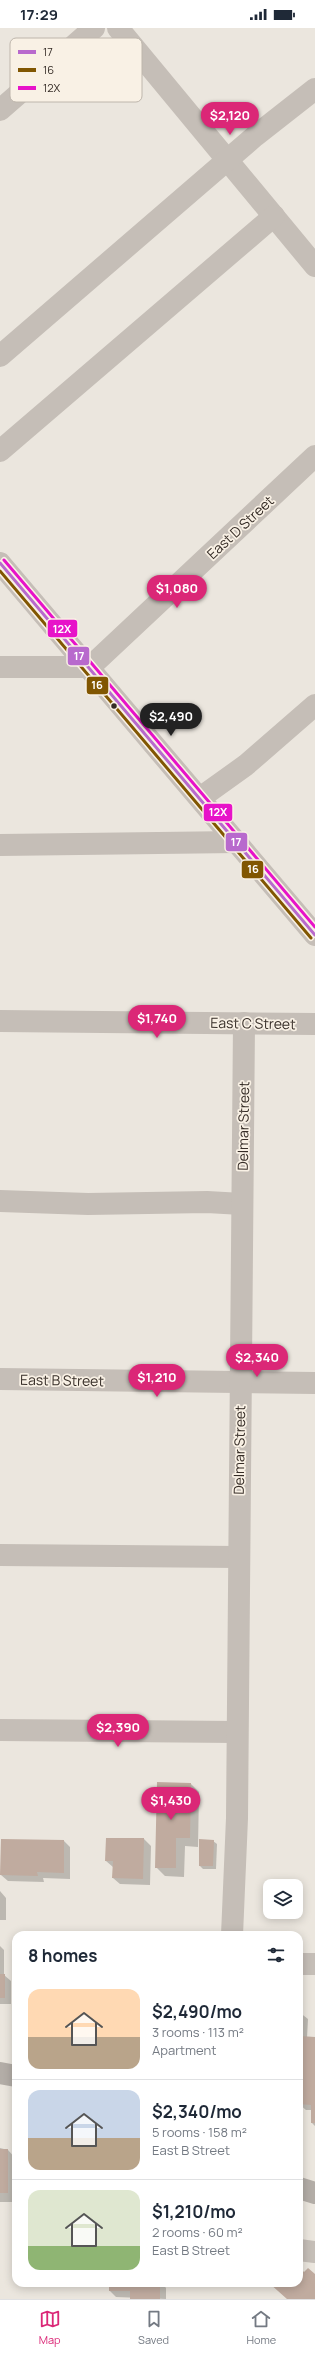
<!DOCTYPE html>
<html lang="en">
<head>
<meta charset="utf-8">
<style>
	body { margin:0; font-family:Manrope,sans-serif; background:#f6f6f7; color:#1f2937; height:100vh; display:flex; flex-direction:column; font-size:15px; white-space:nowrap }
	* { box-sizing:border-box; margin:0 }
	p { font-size:13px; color:#747a83 }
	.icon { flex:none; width:22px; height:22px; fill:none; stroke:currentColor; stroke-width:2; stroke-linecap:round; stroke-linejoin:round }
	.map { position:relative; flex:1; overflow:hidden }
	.drawer { position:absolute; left:12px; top:1903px; width:291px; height:356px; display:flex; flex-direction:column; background:#fff; border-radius:12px; box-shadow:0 2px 10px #0003 }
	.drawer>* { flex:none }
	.buttons { position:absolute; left:263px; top:1851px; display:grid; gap:8px }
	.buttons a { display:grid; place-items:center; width:40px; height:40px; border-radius:8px; background:#fff; box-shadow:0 2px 10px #0003; font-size:20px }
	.price { position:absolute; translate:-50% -34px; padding:0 9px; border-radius:14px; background:#db2777; color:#fff; font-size:13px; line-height:26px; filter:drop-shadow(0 1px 2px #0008) }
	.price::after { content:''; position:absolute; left:50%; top:24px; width:12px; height:9px; margin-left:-6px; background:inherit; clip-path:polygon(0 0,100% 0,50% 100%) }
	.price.on { background:#222; color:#fff }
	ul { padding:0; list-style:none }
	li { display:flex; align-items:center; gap:12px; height:100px; padding:0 16px }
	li+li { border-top:1px solid #e0e1e3 }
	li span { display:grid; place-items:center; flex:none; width:112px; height:80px; border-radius:12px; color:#555 }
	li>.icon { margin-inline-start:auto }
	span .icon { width:48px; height:48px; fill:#fffc; stroke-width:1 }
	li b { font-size:17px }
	h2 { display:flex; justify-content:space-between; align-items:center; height:48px; padding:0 16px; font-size:17px }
	.status { display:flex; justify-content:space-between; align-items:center; height:28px; padding:0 20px; background:#fff; direction:ltr }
	.status svg { height:11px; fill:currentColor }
	.tabs { display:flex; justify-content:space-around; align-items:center; height:56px; border-top:1px solid #e0e1e3; background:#fff; font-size:11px; color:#747a83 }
	.tabs a { display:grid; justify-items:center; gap:2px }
	.tabs .on { color:#db2777 }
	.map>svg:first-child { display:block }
	.shadow { fill:#0003 }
	.building { fill:#c0ab9f }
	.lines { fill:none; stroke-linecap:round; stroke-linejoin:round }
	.minor { stroke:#c5beb7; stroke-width:22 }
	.major { stroke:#b3ada7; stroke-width:22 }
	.bus-1-casing { stroke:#f9f1e5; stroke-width:6 }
	.bus-2-casing { stroke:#f9f1e5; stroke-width:6 }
	.bus-3-casing { stroke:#f9f1e5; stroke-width:6 }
	.bus-1 { stroke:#b869cd; stroke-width:3 }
	.bus-2 { stroke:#815601; stroke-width:3 }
	.bus-3 { stroke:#e713c9; stroke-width:3 }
	.bus-dot { fill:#352c26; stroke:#f9f1e5; stroke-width:1.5 }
	.labels { text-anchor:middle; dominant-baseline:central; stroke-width:3.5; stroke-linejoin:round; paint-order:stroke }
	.street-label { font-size:14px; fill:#352c26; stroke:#f9f1e5 }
	.key { fill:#f9f1e5; stroke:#beb6ac; stroke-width:1 }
	.key-label { font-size:11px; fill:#352c26 }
	.line-badge { stroke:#f9f1e5; stroke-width:1.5 }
	.badge-label { font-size:11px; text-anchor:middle; font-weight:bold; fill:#fff }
</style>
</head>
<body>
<div class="status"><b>17:29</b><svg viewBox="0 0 49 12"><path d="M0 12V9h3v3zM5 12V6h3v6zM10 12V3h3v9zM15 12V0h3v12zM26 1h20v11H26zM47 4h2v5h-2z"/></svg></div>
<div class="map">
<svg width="315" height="2271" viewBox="0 0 315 2271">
	<rect width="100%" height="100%" fill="#ebe6de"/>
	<!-- shadow -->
	<g class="shadow">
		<path d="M191,1756l8,8 -1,55 -13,-1 -1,31 -19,-1 -9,-9z"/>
		<path d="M107,1811h37l7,7 -1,39 -30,-1 -7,-6v-11l-7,-6z"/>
		<path d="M64,1813l6,6v32l-27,-1 1,4 -36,-1 -7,-6z"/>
		<path d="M213,1813l4,3 -1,25h-13l-3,-3z"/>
		<path d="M0,1863l6,7v22h-6z"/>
		<path d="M0,1918l4,4v25l7,6v23h-11z"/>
		<path d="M299,1984l9,7 -1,19h8v88l-3,-3v-13h-6l-7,-6z"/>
		<path d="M0,2120l8,2 8,9v43h-16z"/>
		<path d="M110,2255h52l4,5v11l-50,-2 -6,-6z"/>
	</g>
	<!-- building -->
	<g class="building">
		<path d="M157,1754l34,1 -1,55h-14v30h-21z"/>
		<path d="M106,1810h38l-1,41 -31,-1 1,-17h-8z"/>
		<path d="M1,1811l63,1v33l-27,-1 1,4 -38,-1z"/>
		<path d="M199,1811l15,1 -1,26h-14z"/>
		<rect x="0" y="1946" width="5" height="24"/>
		<path d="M299,1983h2l-1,25 15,1v86h-4v-18l-12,-1z"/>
		<rect x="0" y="2121" width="8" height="44"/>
		<path d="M299,2239l5,5 4,-4 7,6v25h-28l-18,-16h30z"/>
		<path d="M109,2255h51v16h-30v-8h-21z"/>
	</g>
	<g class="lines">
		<!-- minor -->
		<g class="minor">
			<path d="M118,0l197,238"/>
			<path d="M0,82l94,-82"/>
			<path d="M0,328l255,-220 60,-47"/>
			<path d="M0,423l274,-235"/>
			<path d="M0,535l315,372"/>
			<path d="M0,639h90l225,-211"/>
			<path d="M200,770l46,-33 69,-60"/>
			<path d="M0,817l237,-3"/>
			<path d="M0,993l315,3"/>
			<path d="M0,1173l88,3 119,-2 35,2"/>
			<path d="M0,1351l315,4"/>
			<path d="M0,1527l238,2"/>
			<path d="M0,1702l236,2"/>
			<path d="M232,1907l5,-117 7,-795"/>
			<path d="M299,1936h16"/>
			<path d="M299,2222l16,2"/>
		</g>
		<!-- major -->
		<g class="major">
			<path d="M0,2045l16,3"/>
			<path d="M299,2160l16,5"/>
		</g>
		<defs>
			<path id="bus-1" d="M0,535l315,372"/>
			<path id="bus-2" d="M0,543l311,367"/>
			<path id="bus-3" d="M4,532l311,367"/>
		</defs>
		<!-- bus-1 casing -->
		<use href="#bus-1" class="bus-1-casing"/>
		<!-- bus-2 casing -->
		<use href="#bus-2" class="bus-2-casing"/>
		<!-- bus-3 casing -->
		<use href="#bus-3" class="bus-3-casing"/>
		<!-- bus-1 -->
		<use href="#bus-1" class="bus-1"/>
		<!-- bus-2 -->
		<use href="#bus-2" class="bus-2"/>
		<!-- bus-3 -->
		<use href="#bus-3" class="bus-3"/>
	</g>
	<!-- markers -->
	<circle class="bus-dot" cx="114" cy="678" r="3.5"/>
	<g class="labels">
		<!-- street labels -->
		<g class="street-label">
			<text transform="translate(240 499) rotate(-43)">East D Street</text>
			<text transform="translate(253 995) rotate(1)">East C Street</text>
			<text transform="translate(243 1098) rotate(-89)">Delmar Street</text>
			<text transform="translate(62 1352) rotate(1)">East B Street</text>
			<text transform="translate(239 1422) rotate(-89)">Delmar Street</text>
		</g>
	</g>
	<!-- legend -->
	<rect x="10" y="10" width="132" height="64" rx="6" class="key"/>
	<rect x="18" y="22" width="18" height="4" fill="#b869cd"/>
	<rect x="18" y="40" width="18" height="4" fill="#815601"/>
	<rect x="18" y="58" width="18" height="4" fill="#e713c9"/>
	<g class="key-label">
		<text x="43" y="28">17</text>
		<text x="43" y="46">16</text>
		<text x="43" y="64">12X</text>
	</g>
	<g class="line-badge">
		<rect x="47" y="591" width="31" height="19" rx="4" fill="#e713c9"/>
		<rect x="67" y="618" width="23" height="20" rx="4" fill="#b869cd"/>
		<rect x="86" y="648" width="23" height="19" rx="4" fill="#815601"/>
		<rect x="203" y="775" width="30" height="19" rx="4" fill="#e713c9"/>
		<rect x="225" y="804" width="23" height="20" rx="4" fill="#b869cd"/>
		<rect x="241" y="832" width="23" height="19" rx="4" fill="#815601"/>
	</g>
	<g class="badge-label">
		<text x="62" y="605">12X</text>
		<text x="79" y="632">17</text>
		<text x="97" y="661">16</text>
		<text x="218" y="788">12X</text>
		<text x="236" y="818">17</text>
		<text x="253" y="845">16</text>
	</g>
</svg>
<div class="buttons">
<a><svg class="icon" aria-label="layers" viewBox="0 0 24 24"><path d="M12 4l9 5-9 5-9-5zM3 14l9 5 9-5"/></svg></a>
</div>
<b class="price" style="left:230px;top:108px">$2,120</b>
<b class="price" style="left:177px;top:581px">$1,080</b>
<b class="price on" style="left:171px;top:709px">$2,490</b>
<b class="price" style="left:157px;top:1011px">$1,740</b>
<b class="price" style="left:257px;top:1350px">$2,340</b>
<b class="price" style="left:157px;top:1370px">$1,210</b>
<b class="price" style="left:118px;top:1720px">$2,390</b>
<b class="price" style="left:171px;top:1793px">$1,430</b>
<section class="drawer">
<h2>8 homes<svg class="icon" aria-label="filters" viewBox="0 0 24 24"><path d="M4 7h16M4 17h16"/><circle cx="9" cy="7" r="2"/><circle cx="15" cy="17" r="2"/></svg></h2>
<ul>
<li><span style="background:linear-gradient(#ffd9b3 60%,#b9a48a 0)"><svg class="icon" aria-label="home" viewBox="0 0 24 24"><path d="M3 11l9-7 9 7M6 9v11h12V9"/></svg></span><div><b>$2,490/mo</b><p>3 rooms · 113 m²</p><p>Apartment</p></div></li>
<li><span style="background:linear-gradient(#c9d6e8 60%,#b9a48a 0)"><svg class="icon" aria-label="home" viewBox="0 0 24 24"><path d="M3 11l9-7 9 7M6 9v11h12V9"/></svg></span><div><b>$2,340/mo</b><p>5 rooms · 158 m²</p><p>East B Street</p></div></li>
<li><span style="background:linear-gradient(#dfe7d0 70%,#8fb573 0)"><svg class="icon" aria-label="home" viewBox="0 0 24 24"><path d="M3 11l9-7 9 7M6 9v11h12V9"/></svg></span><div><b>$1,210/mo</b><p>2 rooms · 60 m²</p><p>East B Street</p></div></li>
</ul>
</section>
</div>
<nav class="tabs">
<a class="on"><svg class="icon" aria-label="map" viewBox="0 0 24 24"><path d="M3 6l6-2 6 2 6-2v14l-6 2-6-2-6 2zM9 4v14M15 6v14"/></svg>Map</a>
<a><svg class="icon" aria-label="saved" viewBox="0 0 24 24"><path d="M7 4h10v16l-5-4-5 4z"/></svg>Saved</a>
<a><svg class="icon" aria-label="home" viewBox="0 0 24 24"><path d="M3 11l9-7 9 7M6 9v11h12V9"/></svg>Home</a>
</nav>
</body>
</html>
